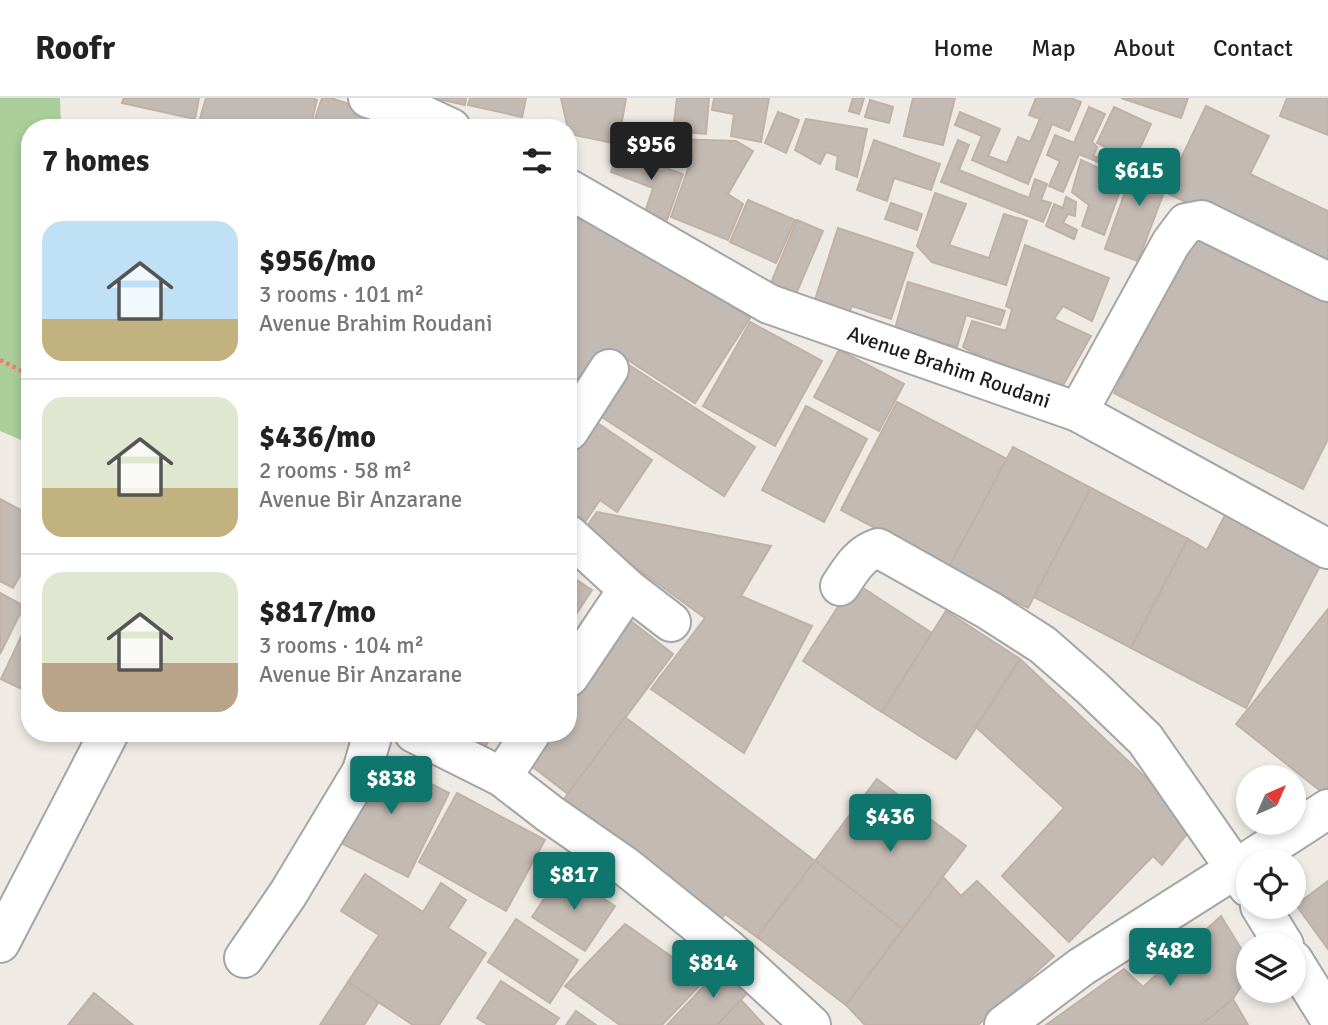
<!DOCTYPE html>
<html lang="en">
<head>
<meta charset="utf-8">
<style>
	body { margin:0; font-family:Signika,sans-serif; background:#f2f2f2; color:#222; height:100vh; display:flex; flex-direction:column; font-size:26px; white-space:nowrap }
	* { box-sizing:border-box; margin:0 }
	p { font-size:23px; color:#767676 }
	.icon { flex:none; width:38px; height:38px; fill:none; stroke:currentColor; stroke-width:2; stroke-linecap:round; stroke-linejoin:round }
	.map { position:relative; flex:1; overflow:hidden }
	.side { position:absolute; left:21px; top:21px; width:556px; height:623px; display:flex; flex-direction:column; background:#fff; border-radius:28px; box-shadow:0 4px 10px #0003 }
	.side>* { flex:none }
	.needle { width:46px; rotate:45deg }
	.fabs { position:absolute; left:1236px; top:667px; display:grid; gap:14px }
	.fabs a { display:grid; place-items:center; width:70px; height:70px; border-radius:50%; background:#fff; box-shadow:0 4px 10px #0003; font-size:35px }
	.price { position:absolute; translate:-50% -60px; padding:0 16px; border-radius:7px; background:#0f766e; color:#fff; font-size:23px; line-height:46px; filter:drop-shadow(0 2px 4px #0008) }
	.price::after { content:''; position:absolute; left:50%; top:42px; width:21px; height:16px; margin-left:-10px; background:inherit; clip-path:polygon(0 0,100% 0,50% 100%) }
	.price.on { background:#222; color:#fff }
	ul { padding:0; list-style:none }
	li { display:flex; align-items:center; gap:21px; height:175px; padding:0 21px }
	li+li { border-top:2px solid #e0e0e0 }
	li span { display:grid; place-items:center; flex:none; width:196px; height:140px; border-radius:21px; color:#555 }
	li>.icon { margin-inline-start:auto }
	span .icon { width:84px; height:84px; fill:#fffc; stroke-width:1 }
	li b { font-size:30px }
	h2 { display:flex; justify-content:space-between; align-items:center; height:84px; padding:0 21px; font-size:30px }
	header { display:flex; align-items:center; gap:42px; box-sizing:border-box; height:98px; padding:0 35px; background:#fff; border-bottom:2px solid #e0e0e0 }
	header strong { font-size:33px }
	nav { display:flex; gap:38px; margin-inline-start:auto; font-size:24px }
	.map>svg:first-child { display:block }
	.forest { fill:#a9ce99 }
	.building { fill:#c3bab3; stroke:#c0b1a6; stroke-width:2 }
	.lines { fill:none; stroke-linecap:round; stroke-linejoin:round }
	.minor-casing { stroke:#a5a5a5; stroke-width:42 }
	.path { stroke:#f9786b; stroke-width:4.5; stroke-dasharray:3.5 3.5; stroke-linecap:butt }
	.minor { stroke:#fff; stroke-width:38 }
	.labels { text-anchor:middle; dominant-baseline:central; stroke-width:5; stroke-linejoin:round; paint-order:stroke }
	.street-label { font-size:21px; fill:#1e1e1e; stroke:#fff }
</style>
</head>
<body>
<header>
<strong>Roofr</strong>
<nav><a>Home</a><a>Map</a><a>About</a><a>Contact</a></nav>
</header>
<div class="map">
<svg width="1328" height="927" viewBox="0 0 1328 927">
	<rect width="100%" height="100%" fill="#efebe4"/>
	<!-- forest -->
	<path class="forest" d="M0,0h60l1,30h-31v316l-30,-13z"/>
	<!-- building -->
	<g class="building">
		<path d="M124,0h75l-4,21 -73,-16z"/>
		<path d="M206,0h105l6,2 -7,28h-89l-22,-6z"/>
		<path d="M322,0h9l90,30h-76l-7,-2v2h-26z"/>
		<path d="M434,0h32l-1,7z"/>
		<path d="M470,0h56l-4,19 -54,-12z"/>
		<path d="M561,0h65l-8,46 -49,-10z"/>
		<path d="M677,0h32l-3,36 -33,-3z"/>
		<path d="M714,0h55l-8,44 -30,-6 3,-22 -22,-4z"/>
		<path d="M853,0h11l-5,16 -10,-3z"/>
		<path d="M913,0h42l-12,47 -39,-9z"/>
		<path d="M1036,0h35l10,4 -12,29 -17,-7 -24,60 -56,-24 10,-24 -27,-11 5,-13 40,17 -12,27 19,7 11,-26 12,5 10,-23 -11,-4z"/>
		<path d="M1121,0h67l-7,20z"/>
		<path d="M1287,0h41v37l-48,-19z"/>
		<path d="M870,2l23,7 -4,16 -24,-6z"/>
		<path d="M1206,8l63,30 -19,38 78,37v60l-163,-79z"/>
		<path d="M1089,9l16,7 -13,28 5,5 -4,9 7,2 -2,4 -19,-8 -16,38 -14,-6 11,-25 -13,-6 8,-20 19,8z"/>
		<path d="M1114,9l37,17 -17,37 -37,-18z"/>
		<path d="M778,14l21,8 -13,33 -21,-10z"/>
		<path d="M806,21l61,10 -10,48 -21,-8 2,-13 -12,-4 -6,12 -25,-14z"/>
		<path d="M672,41l64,2 17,10 -25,43 15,10 -15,36 -57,-23 23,-65 -25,-2z"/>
		<path d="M874,42l66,24 -9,26 -37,-12 -7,23 -30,-11z"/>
		<path d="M958,42l11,5 -10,25 70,28 6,-19 12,5 -6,16 10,3 -8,19 -102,-40z"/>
		<path d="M618,53l65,23 -16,46 -22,-8 8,-24 -42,-16z"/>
		<path d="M1138,57l35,13 -35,93 -33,-12z"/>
		<path d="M1081,62l43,20 -20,55 -22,-9 7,-21 -17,-13z"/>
		<path d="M935,95l31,11 -17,41 40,13 15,-44 23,7 -21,64 -74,-23 -15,-16z"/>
		<path d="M1066,99l10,5 -1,14 -7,-2 -5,9 14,7 -3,9 -28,-13 8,-22 9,4z"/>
		<path d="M748,102l47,20 -19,43 -46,-21z"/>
		<path d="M569,103l181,117 -55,85 -86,-55 -23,36 -17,-11z"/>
		<path d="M891,105l31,11 -5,16 -32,-11z"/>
		<path d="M797,122l26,11 -27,63 -25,-11z"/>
		<path d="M1198,128l130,66v147l-25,50 -189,-96z"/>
		<path d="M838,130l75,25 -22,66 -39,-13 -4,9 -34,-12z"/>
		<path d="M1025,147l84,33 -17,43 -29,-15 -9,13 37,17 -34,60 -94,-49 9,-26 34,10 6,-22 -6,-3z"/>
		<path d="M908,184l97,29 -5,14 -34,-10 -9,32 -62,-18z"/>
		<path d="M750,224l72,39 -47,85 -72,-40z"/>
		<path d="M839,252l65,34 -25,47 -65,-34z"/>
		<path d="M626,265l129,84 -31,49 -130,-84z"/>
		<path d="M897,304l110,57 -58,108 -108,-57z"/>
		<path d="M806,308l61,33 -43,83 -62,-32z"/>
		<path d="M593,322l59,40 -35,52 -17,-12 -15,22 -16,-10v-56z"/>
		<path d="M1013,349l78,41 -63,120 -79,-41z"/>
		<path d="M1091,390l97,51 -57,109 -97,-51z"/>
		<path d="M0,401l30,16v42l-17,31 -13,-7z"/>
		<path d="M597,414l174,34 -30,50 71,30 -68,127 -93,-64 54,-71 -121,-88z"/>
		<path d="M1225,417l95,51 -74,142 -115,-60 57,-109 19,11z"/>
		<path d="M569,477l23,15 -23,35z"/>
		<path d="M854,484l78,51 -50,79 -79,-51z"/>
		<path d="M0,495l24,13 -24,48z"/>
		<path d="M1328,511v188l-92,-73z"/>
		<path d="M946,513l74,48 -64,100 -74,-47z"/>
		<path d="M30,520v75l-29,-14z"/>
		<path d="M631,523l42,33 -105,140 -43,-33 21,-28h23v-30z"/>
		<path d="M1020,561l175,165 -33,41 -9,-9 -84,86 -67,-66 62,-68 -88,-81z"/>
		<path d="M625,619l190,144 -58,76 -32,-23 -3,4 -158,-119z"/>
		<path d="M445,635h49l-15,23z"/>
		<path d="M375,657l74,38 -41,84 -75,-38z"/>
		<path d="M877,681l89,67 -63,83 -88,-68z"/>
		<path d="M457,695l88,47 -39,71 -87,-49z"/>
		<path d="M815,763l88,68 -57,76 -89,-68z"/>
		<path d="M562,774l53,34 -30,45 -53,-34z"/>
		<path d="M365,776l58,38 18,-29 25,17 -18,28 38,25 -47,72h-26l-65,-43 31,-47 -38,-24z"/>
		<path d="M943,779l18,19 16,-15 77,75 -76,69h-113l-19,-20z"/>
		<path d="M1328,783v68l-32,-44z"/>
		<path d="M1221,818l27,44v15l-15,24 -32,26h-155l78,-56 19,18z"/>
		<path d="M516,821l62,41 -28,43 -62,-41z"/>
		<path d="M625,826l80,56 -43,45h-42l-55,-39z"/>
		<path d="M725,866l26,25 -34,36h-50z"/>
		<path d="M501,883l58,37 -5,7h-66l-11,-7z"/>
		<path d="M348,884l30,21 -14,22h-44z"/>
		<path d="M94,895l39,32h-65z"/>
		<path d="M1233,901l15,26h-47z"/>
		<path d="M741,902l23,25h-47z"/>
		<path d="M576,913l20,14h-30z"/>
	</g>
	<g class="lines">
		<defs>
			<g id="minor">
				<path d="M368,0l55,17 28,13"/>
				<path d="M569,91l200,115 309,108 250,137"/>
				<path d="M1078,314l93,-169 15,-20 16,-3 126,62"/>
				<path d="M569,333l40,-62"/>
				<path d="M569,437l59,54 43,33"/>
				<path d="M840,488c10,-15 19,-32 38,-38l112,63 53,34 49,43 53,51 103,148"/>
				<path d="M569,579l59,-88"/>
				<path d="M414,635l88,44 48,37 75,52 102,82 84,77"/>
				<path d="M502,679l29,-44"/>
				<path d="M1248,763l80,-52"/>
				<path d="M1260,808l24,39"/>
				<path d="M0,845l109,-210"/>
				<path d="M244,860l44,-64 74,-123 11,-38"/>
				<path d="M1293,862l35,56"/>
				<path d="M1004,927l77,-58 167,-106"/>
			</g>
		</defs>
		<!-- minor casing -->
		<use href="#minor" class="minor-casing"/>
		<!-- path -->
		<path class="path" d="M0,262l30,15"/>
		<!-- minor -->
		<use href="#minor" class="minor"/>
	</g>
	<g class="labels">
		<!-- street labels -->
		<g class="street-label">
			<text transform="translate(949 269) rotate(19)">Avenue Brahim Roudani</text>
		</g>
	</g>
</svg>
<div class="fabs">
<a><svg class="needle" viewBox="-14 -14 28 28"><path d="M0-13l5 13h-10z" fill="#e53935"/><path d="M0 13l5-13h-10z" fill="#767676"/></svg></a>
<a><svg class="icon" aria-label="locate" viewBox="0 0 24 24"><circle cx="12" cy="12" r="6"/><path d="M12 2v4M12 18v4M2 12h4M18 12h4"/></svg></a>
<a><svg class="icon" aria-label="layers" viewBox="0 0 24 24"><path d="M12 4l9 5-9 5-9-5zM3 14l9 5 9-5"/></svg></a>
</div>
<b class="price on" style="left:651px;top:84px">$956</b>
<b class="price" style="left:1139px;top:110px">$615</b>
<b class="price" style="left:391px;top:718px">$838</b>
<b class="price" style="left:890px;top:756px">$436</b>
<b class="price" style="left:574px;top:814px">$817</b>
<b class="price" style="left:1170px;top:890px">$482</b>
<b class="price" style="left:713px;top:902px">$814</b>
<section class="side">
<h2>7 homes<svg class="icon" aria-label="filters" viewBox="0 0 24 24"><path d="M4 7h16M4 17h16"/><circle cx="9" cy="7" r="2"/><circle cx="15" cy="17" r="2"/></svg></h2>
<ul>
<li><span style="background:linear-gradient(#bfe0f5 70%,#c2b280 0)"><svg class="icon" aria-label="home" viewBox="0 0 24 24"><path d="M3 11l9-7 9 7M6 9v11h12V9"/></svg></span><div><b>$956/mo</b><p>3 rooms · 101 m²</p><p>Avenue Brahim Roudani</p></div></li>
<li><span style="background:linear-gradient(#dfe7d0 65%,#c2b280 0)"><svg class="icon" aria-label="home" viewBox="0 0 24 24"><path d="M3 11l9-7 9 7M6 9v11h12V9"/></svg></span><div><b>$436/mo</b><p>2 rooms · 58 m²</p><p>Avenue Bir Anzarane</p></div></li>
<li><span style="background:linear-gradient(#dfe7d0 65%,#b9a48a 0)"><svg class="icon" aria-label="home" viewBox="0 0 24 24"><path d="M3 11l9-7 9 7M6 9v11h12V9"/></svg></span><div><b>$817/mo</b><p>3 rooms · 104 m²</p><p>Avenue Bir Anzarane</p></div></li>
</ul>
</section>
</div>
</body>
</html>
